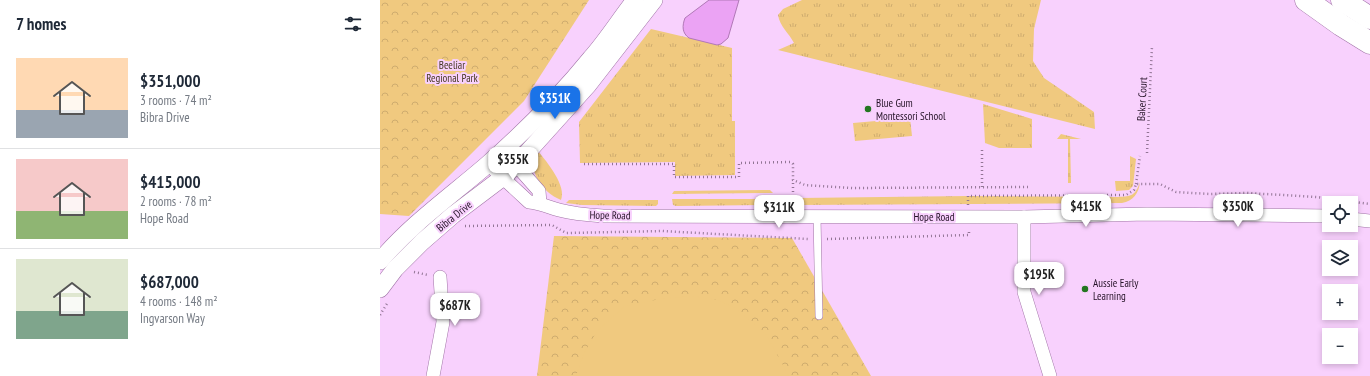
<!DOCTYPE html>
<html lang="en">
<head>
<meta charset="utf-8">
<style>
	body { margin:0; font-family:"PT Sans Narrow",sans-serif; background:#f6f6f7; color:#1f2937; height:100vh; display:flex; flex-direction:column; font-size:15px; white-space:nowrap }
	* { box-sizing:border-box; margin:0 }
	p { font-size:13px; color:#747a83 }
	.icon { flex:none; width:22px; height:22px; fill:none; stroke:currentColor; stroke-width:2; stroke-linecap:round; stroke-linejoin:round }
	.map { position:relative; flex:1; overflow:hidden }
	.sheet { display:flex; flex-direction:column; background:#fff; width:380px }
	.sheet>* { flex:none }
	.controls { position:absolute; left:942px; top:196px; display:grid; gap:8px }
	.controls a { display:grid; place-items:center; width:36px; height:36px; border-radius:0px; background:#fff; box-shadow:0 2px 6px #0003; font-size:20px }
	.price { position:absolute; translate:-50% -34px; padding:0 9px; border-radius:8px; background:#fff; color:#222; font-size:13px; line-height:26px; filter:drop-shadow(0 1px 2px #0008) }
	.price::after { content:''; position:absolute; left:50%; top:24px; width:12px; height:9px; margin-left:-6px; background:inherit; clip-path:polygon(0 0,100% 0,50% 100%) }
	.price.on { background:#1a73e8; color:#fff }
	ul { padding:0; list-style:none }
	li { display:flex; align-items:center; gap:12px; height:100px; padding:0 16px }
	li+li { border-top:1px solid #e0e1e3 }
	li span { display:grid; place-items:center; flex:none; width:112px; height:80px; border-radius:0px; color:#555 }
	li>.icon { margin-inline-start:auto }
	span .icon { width:48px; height:48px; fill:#fffc; stroke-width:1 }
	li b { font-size:17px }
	h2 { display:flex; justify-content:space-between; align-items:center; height:48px; padding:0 16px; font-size:17px }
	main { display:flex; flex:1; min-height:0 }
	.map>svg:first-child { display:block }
	.grass { fill:url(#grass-tufts) }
	.park { fill:url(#park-crowns) }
	.pitch { fill:#f0c97f }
	.water { fill:#eba3f4; stroke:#b078b6 }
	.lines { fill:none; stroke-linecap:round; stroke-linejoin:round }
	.service-casing { stroke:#a174a7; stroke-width:8 }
	.minor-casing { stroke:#a174a7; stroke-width:14 }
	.tertiary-casing { stroke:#a174a7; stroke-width:18 }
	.motorway-casing { stroke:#a174a7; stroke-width:23 }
	.path { stroke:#927595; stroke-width:2.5; stroke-dasharray:1 3; stroke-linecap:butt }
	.service { stroke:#fff; stroke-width:7 }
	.minor { stroke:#fff; stroke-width:13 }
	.tertiary { stroke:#fff; stroke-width:17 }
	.motorway { stroke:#fff; stroke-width:22 }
	.poi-dot { fill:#237620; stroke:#f8d1fd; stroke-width:1.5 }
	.labels { text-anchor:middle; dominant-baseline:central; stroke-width:4; stroke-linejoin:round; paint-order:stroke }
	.park-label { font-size:11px; fill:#463a23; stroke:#f8d1fd }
	.street-label { font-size:11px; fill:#251327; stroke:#f8d1fd }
	.poi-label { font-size:11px; fill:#251327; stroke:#f8d1fd; text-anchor:start }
</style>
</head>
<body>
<main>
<section class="sheet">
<h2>7 homes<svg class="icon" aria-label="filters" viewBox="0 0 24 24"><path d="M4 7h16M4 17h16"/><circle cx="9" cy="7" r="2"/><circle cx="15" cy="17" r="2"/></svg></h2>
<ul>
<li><span style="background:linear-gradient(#ffd9b3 65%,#9aa5b1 0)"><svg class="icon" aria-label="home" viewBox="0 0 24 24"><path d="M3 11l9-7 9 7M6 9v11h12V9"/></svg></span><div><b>$351,000</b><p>3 rooms · 74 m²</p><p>Bibra Drive</p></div></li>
<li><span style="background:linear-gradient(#f6c9c9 65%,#8fb573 0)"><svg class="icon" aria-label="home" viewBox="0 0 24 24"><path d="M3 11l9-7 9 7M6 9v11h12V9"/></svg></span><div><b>$415,000</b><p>2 rooms · 78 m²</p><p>Hope Road</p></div></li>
<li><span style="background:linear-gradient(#dfe7d0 65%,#7fa58c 0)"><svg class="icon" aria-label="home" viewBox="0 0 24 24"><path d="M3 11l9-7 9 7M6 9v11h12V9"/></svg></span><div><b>$687,000</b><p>4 rooms · 148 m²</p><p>Ingvarson Way</p></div></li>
</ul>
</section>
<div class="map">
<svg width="990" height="376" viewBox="0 0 990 376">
	<defs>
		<pattern id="grass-tufts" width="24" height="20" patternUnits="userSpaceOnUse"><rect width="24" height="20" fill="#f0c97f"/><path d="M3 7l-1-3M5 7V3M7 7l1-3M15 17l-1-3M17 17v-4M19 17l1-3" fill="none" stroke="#ceac6e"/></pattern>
		<pattern id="park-crowns" width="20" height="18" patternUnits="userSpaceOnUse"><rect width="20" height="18" fill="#f0c97f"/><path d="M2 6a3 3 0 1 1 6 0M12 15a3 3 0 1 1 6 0" fill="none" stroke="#ceac6e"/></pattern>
	</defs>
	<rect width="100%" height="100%" fill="#f8d1fd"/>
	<!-- grass -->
	<g class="grass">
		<path d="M422,0h239l-7,29 -1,32 11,17 50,34 1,17 -317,-79 16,-7c-5,-10 -14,-16 -16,-28l5,-6z"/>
		<path d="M271,29l81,19v73h3v54l-60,1v-14l-95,1 -1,-41z"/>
		<path d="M603,104l49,15v29h-33l-14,-5z"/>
		<path d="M530,118l2,18 -57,5 -2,-18z"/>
		<path d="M681,134l20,5h-11l1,44h-3v-44h-11z"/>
		<path d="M158,151c9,11 29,35 23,49 -19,-8 -35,-29 -23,-49z"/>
		<path d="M750,156l6,3 -3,27 -4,4 -13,1 -1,-10h15z"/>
		<path d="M760,182c-1,11 -7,19 -18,21l-324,2v-7l170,-2 150,1c14,-1 17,-1 22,-15z"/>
		<path d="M390,190l3,3 -101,1 2,-3z"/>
		<path d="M292,199h101v6l-97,1 -3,-1z"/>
		<path d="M189,200h89v4l-2,2 -74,-1 -16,-2z"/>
	</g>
	<!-- park -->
	<g class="park">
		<path d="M0,0h209l-65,101 -115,115 -29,-2z"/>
		<path d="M174,236l238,2 79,138h-334z"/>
	</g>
	<!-- pitch -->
	<path class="pitch" d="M312,296l26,4 17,8 30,25 24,43h-213l8,-23 13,-22 28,-25 35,-7z"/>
	<!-- water -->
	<path class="water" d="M329,0h30l-11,38 -7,6 -4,1 -28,-7c-7,-5 -7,-12 -4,-20z"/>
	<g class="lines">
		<defs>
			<path id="service" d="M437,216l2,100"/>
			<g id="minor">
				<path d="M121,152l15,13 23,26 1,12"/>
				<path d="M108,164l41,38c12,1 19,5 30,8 15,4 29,5 44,6l421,1 123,-3 182,2"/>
				<path d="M644,217v75l26,84"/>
				<path d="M971,219l19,2"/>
				<path d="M53,376l10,-54 -3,-45"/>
			</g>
			<g id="tertiary">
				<path d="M0,261c31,-37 71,-65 108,-97 36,-32 73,-69 103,-106 16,-18 29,-39 44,-58"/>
				<path d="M0,289l15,-20 27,-27 31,-27 49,-37 14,-13 72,-80 66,-85"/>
			</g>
			<g id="motorway">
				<path d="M926,0l35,25 29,18"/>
				<path d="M962,0l28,18"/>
			</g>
		</defs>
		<!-- service casing -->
		<use href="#service" class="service-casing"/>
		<!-- minor casing -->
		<use href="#minor" class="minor-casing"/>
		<!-- tertiary casing -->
		<use href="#tertiary" class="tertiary-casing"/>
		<!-- motorway casing -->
		<use href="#motorway" class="motorway-casing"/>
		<!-- path -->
		<g class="path">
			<path d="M602,150v37"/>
			<path d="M767,153l5,-107"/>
			<path d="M204,164h90v13h65v-14l52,-1 2,2v16l12,5 48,3 175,-1"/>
			<path d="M756,184l4,-28"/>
			<path d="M413,196v-16"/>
			<path d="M588,205v-9l158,-1 8,-5 2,-6h24l16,8 34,2 38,-1 69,4 53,7"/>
			<path d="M85,226l87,-1 14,8 96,-2 146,8"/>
			<path d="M447,239l142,-4v-5"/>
			<path d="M34,272l14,3"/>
			<path d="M0,315l8,-13"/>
		</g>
		<!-- service -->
		<use href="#service" class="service"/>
		<!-- minor -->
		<use href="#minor" class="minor"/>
		<!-- tertiary -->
		<use href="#tertiary" class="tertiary"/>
		<!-- motorway -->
		<use href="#motorway" class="motorway"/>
	</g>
	<!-- markers -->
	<g class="poi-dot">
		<circle cx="488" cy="109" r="4"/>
		<circle cx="705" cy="289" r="4"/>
	</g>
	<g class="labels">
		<!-- park labels -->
		<g class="park-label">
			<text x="72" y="65">Beeliar<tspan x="72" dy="13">Regional Park</tspan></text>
		</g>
		<!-- street labels -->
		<g class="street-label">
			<text transform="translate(762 99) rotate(-87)">Baker Court</text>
			<text transform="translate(230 215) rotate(1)">Hope Road</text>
			<text transform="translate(74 216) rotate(-39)">Bibra Drive</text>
			<text x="554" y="217">Hope Road</text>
		</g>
		<!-- poi labels -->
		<g class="poi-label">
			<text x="496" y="103">Blue Gum<tspan x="496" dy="13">Montessori School</tspan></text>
			<text x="713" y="283">Aussie Early<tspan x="713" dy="13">Learning</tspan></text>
		</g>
	</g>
</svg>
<div class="controls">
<a><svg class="icon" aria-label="locate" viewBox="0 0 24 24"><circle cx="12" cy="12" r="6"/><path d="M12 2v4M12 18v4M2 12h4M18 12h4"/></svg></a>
<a><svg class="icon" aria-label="layers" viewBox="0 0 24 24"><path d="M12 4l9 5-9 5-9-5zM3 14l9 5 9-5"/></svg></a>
<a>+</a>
<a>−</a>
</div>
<b class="price on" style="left:175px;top:120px">$351K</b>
<b class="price" style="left:133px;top:181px">$355K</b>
<b class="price" style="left:706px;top:228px">$415K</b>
<b class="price" style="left:858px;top:228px">$350K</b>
<b class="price" style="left:399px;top:229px">$311K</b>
<b class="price" style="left:659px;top:296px">$195K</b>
<b class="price" style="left:75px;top:327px">$687K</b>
</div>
</main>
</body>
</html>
